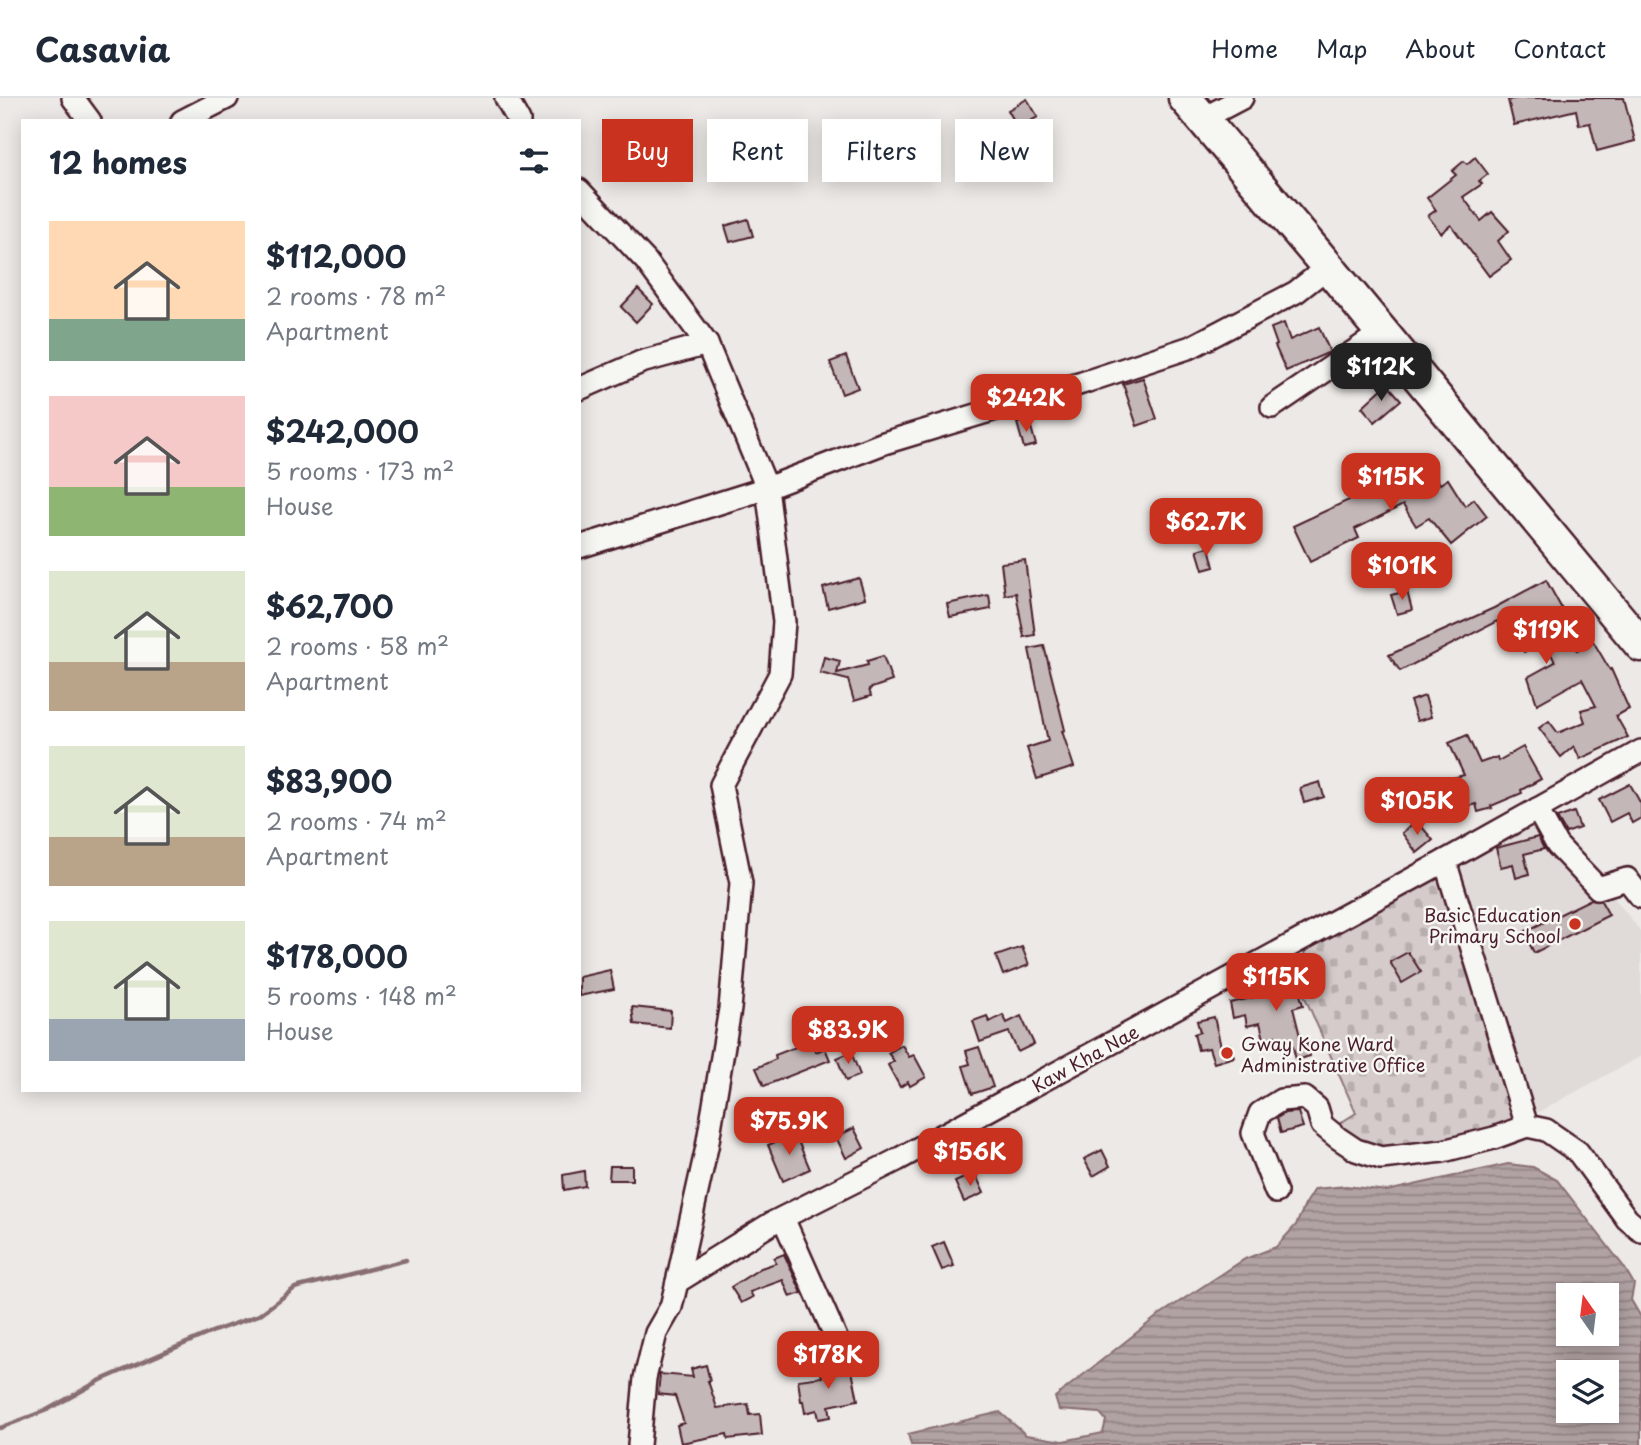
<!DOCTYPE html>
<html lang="en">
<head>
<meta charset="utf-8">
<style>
	body { margin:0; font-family:"Playpen Sans",sans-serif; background:#f2f2f3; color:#1f2937; height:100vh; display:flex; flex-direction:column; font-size:26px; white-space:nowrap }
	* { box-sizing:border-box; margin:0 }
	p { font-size:23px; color:#747a83 }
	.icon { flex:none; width:38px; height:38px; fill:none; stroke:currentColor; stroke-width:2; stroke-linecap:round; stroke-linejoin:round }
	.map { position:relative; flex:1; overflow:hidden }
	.side { position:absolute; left:21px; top:21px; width:560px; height:973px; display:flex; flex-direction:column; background:#fff; border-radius:0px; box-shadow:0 4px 18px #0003 }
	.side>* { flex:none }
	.top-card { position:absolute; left:602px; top:21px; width:665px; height:63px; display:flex; gap:14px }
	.needle { width:46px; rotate:346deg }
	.tools { position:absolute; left:1556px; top:1185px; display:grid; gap:14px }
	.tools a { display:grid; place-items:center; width:63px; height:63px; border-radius:0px; background:#fff; box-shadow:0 4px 18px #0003; font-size:35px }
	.price { position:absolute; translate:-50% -60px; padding:0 16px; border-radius:14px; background:#c8321e; color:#fff; font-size:23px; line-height:46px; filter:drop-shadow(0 2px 4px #0008) }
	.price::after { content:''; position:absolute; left:50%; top:42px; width:21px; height:16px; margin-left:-10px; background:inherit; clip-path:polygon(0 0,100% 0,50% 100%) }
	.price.active { background:#222; color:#fff }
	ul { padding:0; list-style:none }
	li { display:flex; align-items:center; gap:21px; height:175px; padding:0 28px }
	li span { display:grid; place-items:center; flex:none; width:196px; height:140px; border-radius:0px; color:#555 }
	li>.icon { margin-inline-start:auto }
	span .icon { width:84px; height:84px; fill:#fffc; stroke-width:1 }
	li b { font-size:30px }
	h2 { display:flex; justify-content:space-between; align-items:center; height:84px; padding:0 28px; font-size:30px }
	.chip { padding:0 24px; border-radius:0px; background:#fff; box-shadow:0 4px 18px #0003; font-size:24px; line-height:63px }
	.chip.active { background:#c8321e; color:#fff }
	header { display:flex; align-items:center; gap:42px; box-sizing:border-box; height:98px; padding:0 35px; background:#fff; border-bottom:2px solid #e0e1e3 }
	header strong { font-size:33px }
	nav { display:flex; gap:38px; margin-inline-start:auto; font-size:24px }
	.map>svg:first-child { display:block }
	.built { fill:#e0dad8 }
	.cemetery { fill:url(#cemetery-stones); stroke:#8f757a; stroke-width:2 }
	.water { fill:url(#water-rules); stroke:#886e73; stroke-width:2; fill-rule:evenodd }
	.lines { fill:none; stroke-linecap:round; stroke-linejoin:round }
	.stream { stroke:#886e73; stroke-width:4.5 }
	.building { fill:#c4b7b7; stroke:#4a1f2b; stroke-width:2 }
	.minor-casing { stroke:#4a1f2b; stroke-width:26 }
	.highway-casing { stroke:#4a1f2b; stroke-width:37 }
	.minor { stroke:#f6f6f2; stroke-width:21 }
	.highway { stroke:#f6f6f2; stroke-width:32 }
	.poi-dot { fill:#c8321e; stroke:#f6f6f2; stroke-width:2.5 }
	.labels { text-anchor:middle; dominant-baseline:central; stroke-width:5; stroke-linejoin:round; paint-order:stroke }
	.poi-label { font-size:18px; fill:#4a1f2b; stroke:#f6f6f2; text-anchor:end }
	.street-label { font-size:18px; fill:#4a1f2b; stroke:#f6f6f2 }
</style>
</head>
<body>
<header>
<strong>Casavia</strong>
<nav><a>Home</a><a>Map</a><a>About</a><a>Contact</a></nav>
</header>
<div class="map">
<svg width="1641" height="1347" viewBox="0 0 1641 1347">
	<defs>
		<pattern id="cemetery-stones" width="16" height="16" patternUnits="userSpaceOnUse" patternTransform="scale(1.75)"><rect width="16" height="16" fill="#d4cbca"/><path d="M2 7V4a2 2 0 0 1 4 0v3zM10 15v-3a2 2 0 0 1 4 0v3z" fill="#b8aeae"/></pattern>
		<pattern id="water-rules" width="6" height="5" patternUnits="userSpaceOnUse" patternTransform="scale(1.75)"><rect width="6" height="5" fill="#b1a2a3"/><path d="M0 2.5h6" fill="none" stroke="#928385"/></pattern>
	</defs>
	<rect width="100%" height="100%" fill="#ece9e6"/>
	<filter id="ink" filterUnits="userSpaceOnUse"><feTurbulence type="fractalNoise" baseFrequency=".0143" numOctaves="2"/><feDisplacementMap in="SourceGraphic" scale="14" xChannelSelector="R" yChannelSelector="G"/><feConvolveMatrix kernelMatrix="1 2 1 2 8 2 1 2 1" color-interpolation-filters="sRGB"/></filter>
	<g filter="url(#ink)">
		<!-- built -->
		<path class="built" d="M1550,718l91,116v124l-119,65 -78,-251z"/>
		<!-- cemetery -->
		<path class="cemetery" d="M1444,772l78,251 -32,14 -122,16 -31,-26 19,-12 -53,-120 11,-7 -10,-34z"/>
		<!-- water -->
		<path class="water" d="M1508,1066l25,3 24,13 67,87 10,17 -3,16 10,17v128h-730l-3,-11 92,-22 26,23 37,6 40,-8 3,-13 -6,-7 -41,-3 -4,-13 104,-82 86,-56 31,-12 20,-22 9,-20 10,-16 31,-3 41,5zM1568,1197h38v39h-38zM1568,1274h38v38h-38z"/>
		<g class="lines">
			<!-- stream -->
			<path class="stream" d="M0,1330l47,-18 54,-30 113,-49 45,-16 36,-27 111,-28"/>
		</g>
		<!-- building -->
		<g class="building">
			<path d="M1519,0h105l11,43 -38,10 -7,-28 -11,2 -3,-15 -62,15 -6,-25z"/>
			<path d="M1027,1l11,18 -20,11 -10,-18z"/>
			<path d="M1475,59l13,17 -9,7 3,3 -19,13 18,24 11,-9 17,19 -11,10 13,19 -22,16 -38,-51 -10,8 -13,-17 8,-6 -9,-12 29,-23 -4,-4 12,-10 3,3z"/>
			<path d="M748,121l5,17 -23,6 -5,-16z"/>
			<path d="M638,191l15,15 -17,18 -15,-15z"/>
			<path d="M1284,225l6,17 29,-13 11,25 -44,19 -11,-25 2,-1 -6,-17z"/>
			<path d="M846,258l12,32 -16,6 -12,-32z"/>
			<path d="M1143,280l14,41 -20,7 -14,-42z"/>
			<path d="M1387,286l14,16 -26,22 -13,-15z"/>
			<path d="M1029,322l7,25 -12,3 -7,-25z"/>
			<path d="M1428,367l12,19 8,-5 17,27 9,-7 13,17 -36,29 -22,-27 -13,8 -13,-21 -48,24 4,9 -49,24 -17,-36 88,-41 3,6z"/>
			<path d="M1209,449l5,20 -11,3 -6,-20z"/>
			<path d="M1025,462l10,75 -11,2 -8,-44 -11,2 -4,-32z"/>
			<path d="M859,480l6,20 -37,10 -5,-20z"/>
			<path d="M1546,482l21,38 -5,3 15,29 16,-9 17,29 1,-1 18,40 -13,7 12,21 -48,22 -6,-13 -13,11 -22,-29 10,-7 9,12 27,-11 -4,-12 15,-4 -14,-27 -45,25 -9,-27 27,-15 -10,-20 -21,10 -12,-24 -10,4 -5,-11 -97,50 -11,-16 105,-47z"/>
			<path d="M1407,493l5,19 -15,4 -6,-19z"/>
			<path d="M989,497l2,14 -41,8 -3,-13z"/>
			<path d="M1044,548l21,84 -3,1 12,36 -37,12 -10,-31 21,-7 -19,-92z"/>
			<path d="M883,558l9,25 -23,8 2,7 -17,5 -6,-21 -28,-7 4,-16 16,4 -3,12 31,-8 -1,-4z"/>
			<path d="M1425,598l6,21 -14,4 -7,-20z"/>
			<path d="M1467,637l13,28 17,-6 1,4 25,-14 18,32 -20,11 1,3 -31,13 1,2 -14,4 -2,-8 -31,8 -8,-30 27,-7 -15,-32z"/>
			<path d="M1320,684l4,15 -20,6 -4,-15z"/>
			<path d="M1630,686l11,20v14l-9,5 -5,-10 -17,9 -11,-22z"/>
			<path d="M1574,714l6,16 -14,5 -9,-15z"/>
			<path d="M1417,723l16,19 -16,13 -15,-20z"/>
			<path d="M1538,739l6,12 -20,5 5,20 -13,4 -3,-14 -12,3 -5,-19z"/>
			<path d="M1591,801l10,2 8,14 -75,38 -10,-21z"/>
			<path d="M1022,849l7,18 -26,10 -7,-19z"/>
			<path d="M1408,854l13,20 -19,11 -12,-21z"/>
			<path d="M610,872l4,19 -35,7v-19z"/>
			<path d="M1295,878l8,29 -10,3 9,36 5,-1 3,13 -14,4 -3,-13 -6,1 -3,-9 -7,2 -2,-5 -11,3 -4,-16 -13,3 -2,-11 -12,3 -3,-15 34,-8 -3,-11z"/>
			<path d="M632,909l39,4 -1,17 -36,-4z"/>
			<path d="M1003,917l4,8 14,-7 13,28 -16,8 -9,-20 -29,10 -7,-21 14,-5 2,6z"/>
			<path d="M1214,919l7,30 9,-3 4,13 -20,6 -5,-15 -11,2 -4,-16 6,-2 -3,-11z"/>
			<path d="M811,943l5,11 9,-4 5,12 -66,26 -8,-18 20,-9 -1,-4z"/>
			<path d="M902,947l7,12 5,-2 12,22 -16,9 -2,-4 -8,5 -12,-22 6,-4 -6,-8z"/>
			<path d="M979,949l14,40 -21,7 -9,-28 7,-2 -4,-13z"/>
			<path d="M851,954l9,23 -14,6 -9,-23z"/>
			<path d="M1298,1014l5,15 -22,6 -4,-15 8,-5z"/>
			<path d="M854,1030l10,20 -18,10 -10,-21z"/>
			<path d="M795,1036l15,35 -27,12 -15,-36z"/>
			<path d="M1102,1052l8,16 -17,10 -9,-17z"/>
			<path d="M610,1068h22v14h-23z"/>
			<path d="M584,1073l1,15 -21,4 -1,-15z"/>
			<path d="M975,1075l9,20 -20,9 -9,-20z"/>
			<path d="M944,1144l10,24 -12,4 -10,-23z"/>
			<path d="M784,1156l18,39 -12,4 -7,-17 -33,12 3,5 -12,6 -10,-16 30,-19 15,-5 -2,-5z"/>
			<path d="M706,1267l4,16h-2l9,27 31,-4 2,11 10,-1 2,21 -34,4 -1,-5 -46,9 -4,-18 7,-2 -9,-27 -17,-2 2,-20 33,3 -2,-8z"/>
			<path d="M851,1268l7,34 -29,6 2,11 -12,2 -2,-9 -12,3 -2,-12h-2l-3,-21 24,-3 -1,-5z"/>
		</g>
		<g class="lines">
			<defs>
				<g id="minor">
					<path d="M73,0l17,23"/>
					<path d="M506,0l13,23"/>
					<path d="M1202,21l40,-21"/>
					<path d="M182,23l45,-23"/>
					<path d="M579,92l67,71 61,83 60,144 17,134 -4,52 -59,111 20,98 -11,126 -23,138 -30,135"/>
					<path d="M579,291l62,-27 66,-18"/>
					<path d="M1272,309l109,-74"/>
					<path d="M579,449l188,-59 117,-45 198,-60 109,-36 105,-55 32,-25"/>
					<path d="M1537,711l20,36 41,43 29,-9 14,18"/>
					<path d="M1445,763l82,265"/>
					<path d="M1276,1094l-23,-59 7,-20 21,-13 24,-2 12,10 5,17 16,13 18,12 25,8 62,-7 51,-13 33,-12 19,4 32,22 49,67 14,12"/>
					<path d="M783,1120l58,131"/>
					<path d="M639,1347l6,-67 11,-45 15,-26 6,-25 95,-59 125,-63 548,-299 196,-110"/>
				</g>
				<path id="highway" d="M1185,0l143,169 313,378"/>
			</defs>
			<!-- minor casing -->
			<use href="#minor" class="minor-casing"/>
			<!-- highway casing -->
			<use href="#highway" class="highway-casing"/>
			<!-- minor -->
			<use href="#minor" class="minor"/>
			<!-- highway -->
			<use href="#highway" class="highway"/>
		</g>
	</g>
	<!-- markers -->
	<g class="poi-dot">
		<circle cx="1575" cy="826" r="7"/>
		<circle cx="1227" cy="955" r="7"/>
	</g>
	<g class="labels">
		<!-- poi labels -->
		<g class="poi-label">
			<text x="1561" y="816">Basic Education<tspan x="1561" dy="21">Primary School</tspan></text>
			<text x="1241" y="945" text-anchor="start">Gway Kone Ward<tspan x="1241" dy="21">Administrative Office</tspan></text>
		</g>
		<!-- street labels -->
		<g class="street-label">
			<text transform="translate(1085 960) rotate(-29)">Kaw Kha Nae</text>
		</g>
	</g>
</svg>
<div class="tools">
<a><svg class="needle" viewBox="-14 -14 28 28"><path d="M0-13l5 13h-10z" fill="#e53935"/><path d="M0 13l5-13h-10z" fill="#747a83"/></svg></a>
<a><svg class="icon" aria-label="layers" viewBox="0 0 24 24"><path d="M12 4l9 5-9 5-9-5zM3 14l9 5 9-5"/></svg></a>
</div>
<b class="price active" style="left:1381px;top:305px">$112K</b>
<b class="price" style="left:1026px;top:336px">$242K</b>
<b class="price" style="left:1391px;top:415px">$115K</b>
<b class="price" style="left:1206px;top:460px">$62.7K</b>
<b class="price" style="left:1402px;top:504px">$101K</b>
<b class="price" style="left:1546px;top:568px">$119K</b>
<b class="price" style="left:1417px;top:739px">$105K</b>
<b class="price" style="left:1276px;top:915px">$115K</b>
<b class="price" style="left:848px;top:968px">$83.9K</b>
<b class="price" style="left:789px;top:1059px">$75.9K</b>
<b class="price" style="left:970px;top:1090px">$156K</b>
<b class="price" style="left:828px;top:1293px">$178K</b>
<div class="top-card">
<a class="chip active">Buy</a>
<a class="chip">Rent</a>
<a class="chip">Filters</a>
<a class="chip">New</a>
</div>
<section class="side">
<h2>12 homes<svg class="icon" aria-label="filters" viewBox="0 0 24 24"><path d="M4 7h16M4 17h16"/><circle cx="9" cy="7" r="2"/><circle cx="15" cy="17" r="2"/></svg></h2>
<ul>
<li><span style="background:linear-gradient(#ffd9b3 70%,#7fa58c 0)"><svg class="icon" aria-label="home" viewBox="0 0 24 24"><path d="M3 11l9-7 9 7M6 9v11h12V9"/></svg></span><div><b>$112,000</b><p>2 rooms · 78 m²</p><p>Apartment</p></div></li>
<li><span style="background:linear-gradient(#f6c9c9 65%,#8fb573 0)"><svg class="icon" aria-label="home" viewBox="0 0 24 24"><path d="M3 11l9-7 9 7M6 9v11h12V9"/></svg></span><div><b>$242,000</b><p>5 rooms · 173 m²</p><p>House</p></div></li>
<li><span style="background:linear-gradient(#dfe7d0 65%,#b9a48a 0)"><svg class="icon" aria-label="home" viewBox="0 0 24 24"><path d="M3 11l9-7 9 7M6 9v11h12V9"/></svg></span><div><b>$62,700</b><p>2 rooms · 58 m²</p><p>Apartment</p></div></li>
<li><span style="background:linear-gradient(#dfe7d0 65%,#b9a48a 0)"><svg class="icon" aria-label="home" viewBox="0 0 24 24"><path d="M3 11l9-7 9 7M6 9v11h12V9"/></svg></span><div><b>$83,900</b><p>2 rooms · 74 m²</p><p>Apartment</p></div></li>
<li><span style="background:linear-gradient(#dfe7d0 70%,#9aa5b1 0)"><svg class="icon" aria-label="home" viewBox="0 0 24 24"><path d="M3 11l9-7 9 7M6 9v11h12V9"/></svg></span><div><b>$178,000</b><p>5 rooms · 148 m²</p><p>House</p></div></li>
</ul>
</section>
</div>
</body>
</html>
